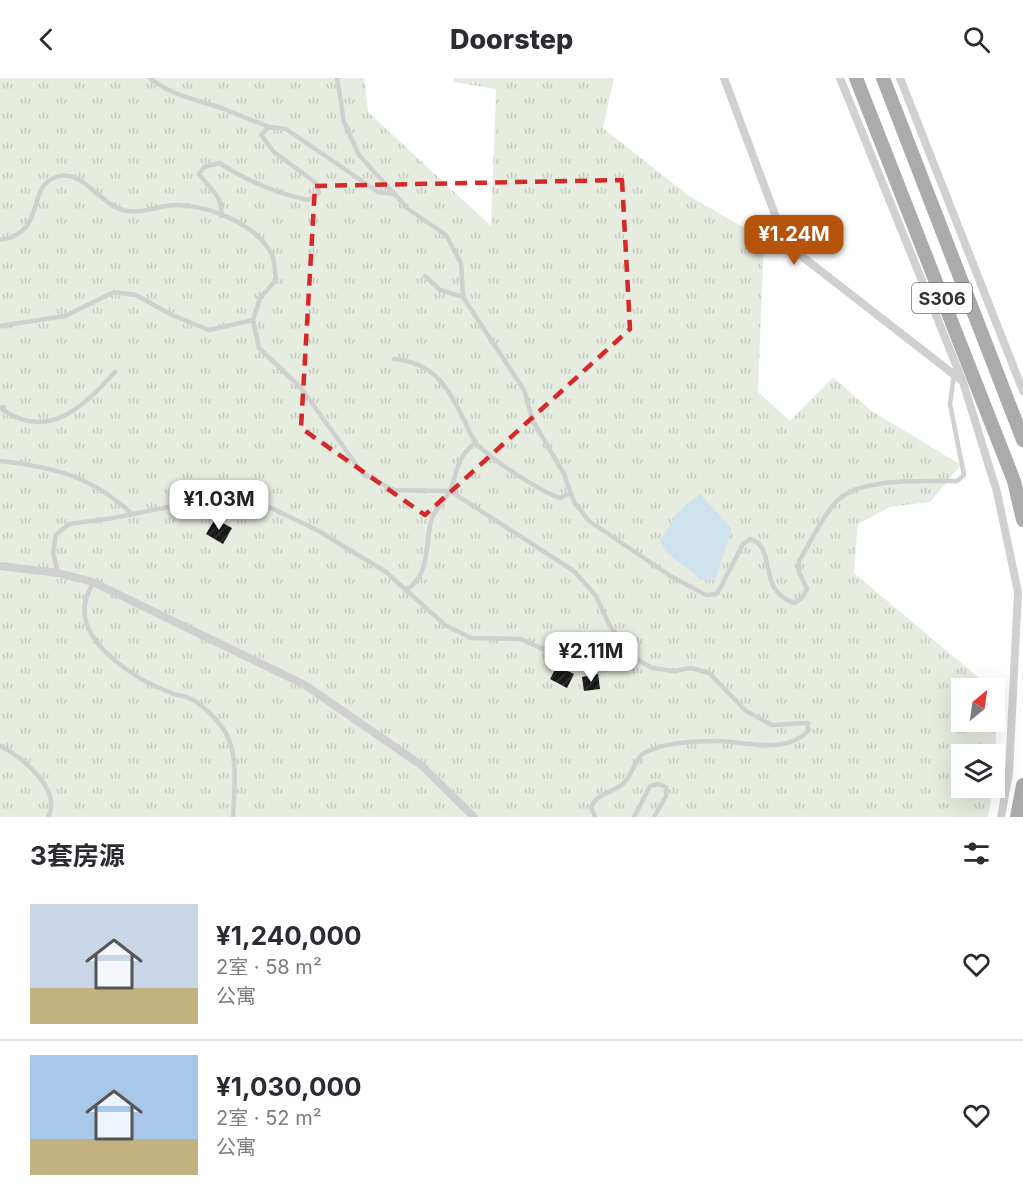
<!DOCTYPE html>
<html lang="zh">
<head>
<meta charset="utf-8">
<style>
	body { margin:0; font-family:Inter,"Noto Sans SC",sans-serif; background:#f2f2f3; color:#2b2b33; height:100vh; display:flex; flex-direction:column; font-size:22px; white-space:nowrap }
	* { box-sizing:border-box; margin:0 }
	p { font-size:20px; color:#7c7c81 }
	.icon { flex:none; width:33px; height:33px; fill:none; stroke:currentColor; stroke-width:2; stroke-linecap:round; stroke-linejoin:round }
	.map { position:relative; height:739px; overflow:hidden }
	.drawer { display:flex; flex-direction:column; background:#fff; flex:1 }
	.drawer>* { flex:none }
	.needle { width:39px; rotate:29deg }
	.buttons { position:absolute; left:951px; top:600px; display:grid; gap:12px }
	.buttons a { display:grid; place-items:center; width:54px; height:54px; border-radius:0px; background:#fff; box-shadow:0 6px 24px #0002; font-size:30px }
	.price { position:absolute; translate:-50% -51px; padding:0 14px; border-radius:12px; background:#fff; color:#222; font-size:20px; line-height:39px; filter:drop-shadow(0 2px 3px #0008) }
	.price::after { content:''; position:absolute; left:50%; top:36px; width:18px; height:14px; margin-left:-9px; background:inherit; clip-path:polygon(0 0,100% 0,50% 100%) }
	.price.on { background:#b45309; color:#fff }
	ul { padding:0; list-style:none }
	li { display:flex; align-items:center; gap:18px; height:150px; padding:0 30px }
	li+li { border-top:2px solid #e1e1e2 }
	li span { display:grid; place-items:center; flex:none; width:168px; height:120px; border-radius:0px; color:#555 }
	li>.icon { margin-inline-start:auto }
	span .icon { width:72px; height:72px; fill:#fffc; stroke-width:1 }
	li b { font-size:26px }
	h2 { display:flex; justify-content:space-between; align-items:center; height:72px; padding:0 30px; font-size:26px }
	header { display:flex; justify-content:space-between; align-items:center; height:78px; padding:0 30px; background:#fff; font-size:27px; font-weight:800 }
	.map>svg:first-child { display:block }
	.park { fill:url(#park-tufts) }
	.water { fill:#cfe2ee }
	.building { fill:url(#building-hatch) }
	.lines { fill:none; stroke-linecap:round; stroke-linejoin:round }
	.lane { stroke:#d0d0d0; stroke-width:4.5 }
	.street { stroke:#d0d0d0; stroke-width:8 }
	.primary { stroke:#ababab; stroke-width:14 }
	.marked { fill:none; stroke:#d62828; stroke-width:4.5; stroke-dasharray:12 8; stroke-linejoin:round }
	.labels { text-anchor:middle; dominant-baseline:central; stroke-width:6; stroke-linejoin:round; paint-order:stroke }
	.shield { fill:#fff; stroke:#707070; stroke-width:1.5 }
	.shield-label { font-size:18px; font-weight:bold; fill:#333 }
</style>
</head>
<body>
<header><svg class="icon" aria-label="back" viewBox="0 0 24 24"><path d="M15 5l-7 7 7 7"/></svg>Doorstep<svg class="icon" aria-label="search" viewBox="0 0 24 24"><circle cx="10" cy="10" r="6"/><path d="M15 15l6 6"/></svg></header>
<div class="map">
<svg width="1023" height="739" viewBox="0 0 1023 739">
	<defs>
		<pattern id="park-tufts" width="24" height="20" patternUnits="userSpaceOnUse" patternTransform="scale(1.5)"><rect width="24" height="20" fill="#e6ecdf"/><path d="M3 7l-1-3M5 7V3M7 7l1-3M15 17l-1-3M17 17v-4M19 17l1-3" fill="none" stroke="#c6cbc0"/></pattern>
		<pattern id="building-hatch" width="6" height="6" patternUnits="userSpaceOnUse" patternTransform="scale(1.5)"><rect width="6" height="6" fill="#1a1a1a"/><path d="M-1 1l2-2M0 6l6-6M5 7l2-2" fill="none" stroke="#333"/></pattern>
	</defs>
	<rect width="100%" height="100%" fill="#fff"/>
	<!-- park -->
	<path class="park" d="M0,0h364l4,34 123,114 5,-137 -42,-7 -1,-4h161l-11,50 86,68 75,43 -6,153 32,29 43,-44 37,33 91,55 -31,37 -40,5 -32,17 -4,49 137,115h-29v34h32l1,-15 2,59 -2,13 -1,-25h-32v34h31l-5,29h-988z"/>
	<!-- water -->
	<path class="water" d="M700,416l32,35 -17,51h-15c-10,-15 -35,-22 -40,-39l17,-28z"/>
	<!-- building -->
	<g class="building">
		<path d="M215,441l17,9 -9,16 -17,-10z"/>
		<path d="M557,588l17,8 -7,14 -17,-9z"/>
		<path d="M598,596l2,15 -16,2 -2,-14z"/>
	</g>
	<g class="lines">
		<!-- lane -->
		<g class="lane">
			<path d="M150,0c21,18 49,22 74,31 15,6 30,12 45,18"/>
			<path d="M337,0l7,44 15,33 49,54 38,26 15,28 2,34 61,93 9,31 31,53 10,28 15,19 83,56 34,18 11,-1 26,-50 7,-5c28,8 6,52 44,64l8,-5 5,-9 -8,-17v-11c12,-19 22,-43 37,-59 24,-26 88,-20 121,-21l7,-6 -14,-71 4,-30"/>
			<path d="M221,138c3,-19 -12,-28 -22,-42l5,-7 15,-4c29,18 57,31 90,37l10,-7 -3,-10 -42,-31 -13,-17 8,-8 17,2 92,63 17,2"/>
			<path d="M0,162c48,-8 25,-52 56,-63 27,-9 43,27 67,33 18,5 36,-5 54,-5 32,1 78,18 94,48 4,7 4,19 5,27l-16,18 -7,22 6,28 42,40 62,86 31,16 56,1 124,80 22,25 14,30 23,31 19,11 22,3 17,-3 18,5 37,38 26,14 36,-2v8c-21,24 -64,10 -92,10 -22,0 -53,2 -72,12 -9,5 -12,23 -20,30 -11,10 -26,9 -33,24l4,10"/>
			<path d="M425,198l15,14 23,7"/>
			<path d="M0,248l65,-10 49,-24 22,3 36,20 37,15 44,-10"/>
			<path d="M394,281c42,4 54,29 71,63 3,6 6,15 11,21 14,16 64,48 84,55l11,-5"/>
			<path d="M4,329l-4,1c48,34 82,0 115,-36"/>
			<path d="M0,383c53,6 92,15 132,53"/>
			<path d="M58,495l-5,-21 3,-17 13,-11 44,-6 100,-20h25l33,10 46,22 69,42 59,53 26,13 50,1 61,28"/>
			<path d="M93,504c-3,7 -7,14 -8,22 -7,41 54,77 86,89 6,3 12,2 18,5 14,6 35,27 40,42 9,23 5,53 4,77"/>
			<path d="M406,512c26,-16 18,-47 26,-72 4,-11 14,-18 18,-28 9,-21 5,-31 26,-48"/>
			<path d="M0,668c22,10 63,45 48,71"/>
			<path d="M634,739l16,-31 8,-2 8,3v9l-12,21"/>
		</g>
		<!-- street -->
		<g class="street">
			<path d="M724,0l62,166 175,136"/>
			<path d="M840,0l123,304 34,110 21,100 -9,181 -8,44"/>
			<path d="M900,0l123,313"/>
			<path d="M0,488l58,7 35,9 212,103 116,80 53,52"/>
		</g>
		<!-- primary -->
		<g class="primary">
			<path d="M856,0l158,403 9,39"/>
			<path d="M883,0l140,362"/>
			<path d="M1017,739l6,-32"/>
		</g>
	</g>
	<!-- marked area -->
	<path class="marked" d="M622,102l8,149 -205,186 -124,-87 14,-242z"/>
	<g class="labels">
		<!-- shield labels -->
		<rect class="shield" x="912" y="205" width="60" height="30" rx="4.5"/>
		<g class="shield-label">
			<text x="942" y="220">S306</text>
		</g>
	</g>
</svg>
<div class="buttons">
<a><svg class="needle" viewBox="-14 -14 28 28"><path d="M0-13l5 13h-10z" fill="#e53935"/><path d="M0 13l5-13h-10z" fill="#7c7c81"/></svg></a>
<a><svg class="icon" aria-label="layers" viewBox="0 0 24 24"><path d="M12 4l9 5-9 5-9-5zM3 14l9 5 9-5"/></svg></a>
</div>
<b class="price on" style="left:794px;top:188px">¥1.24M</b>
<b class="price" style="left:219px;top:453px">¥1.03M</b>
<b class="price" style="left:591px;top:605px">¥2.11M</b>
</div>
<section class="drawer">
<h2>3套房源<svg class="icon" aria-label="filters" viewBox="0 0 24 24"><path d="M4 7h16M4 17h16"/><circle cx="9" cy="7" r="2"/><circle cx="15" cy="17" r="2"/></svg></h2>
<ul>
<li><span style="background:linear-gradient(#c9d6e8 70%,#c2b280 0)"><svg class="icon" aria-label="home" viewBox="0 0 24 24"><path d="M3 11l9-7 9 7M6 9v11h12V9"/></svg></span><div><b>¥1,240,000</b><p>2室 · 58 m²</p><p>公寓</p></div><svg class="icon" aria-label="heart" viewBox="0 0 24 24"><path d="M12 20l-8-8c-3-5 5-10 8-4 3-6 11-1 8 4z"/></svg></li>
<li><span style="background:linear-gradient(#a9c7e8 70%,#c2b280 0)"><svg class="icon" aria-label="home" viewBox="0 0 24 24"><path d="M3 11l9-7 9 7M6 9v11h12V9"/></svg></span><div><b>¥1,030,000</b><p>2室 · 52 m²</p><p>公寓</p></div><svg class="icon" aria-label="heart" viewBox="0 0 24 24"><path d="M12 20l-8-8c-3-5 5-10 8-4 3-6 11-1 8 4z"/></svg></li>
</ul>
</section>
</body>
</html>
